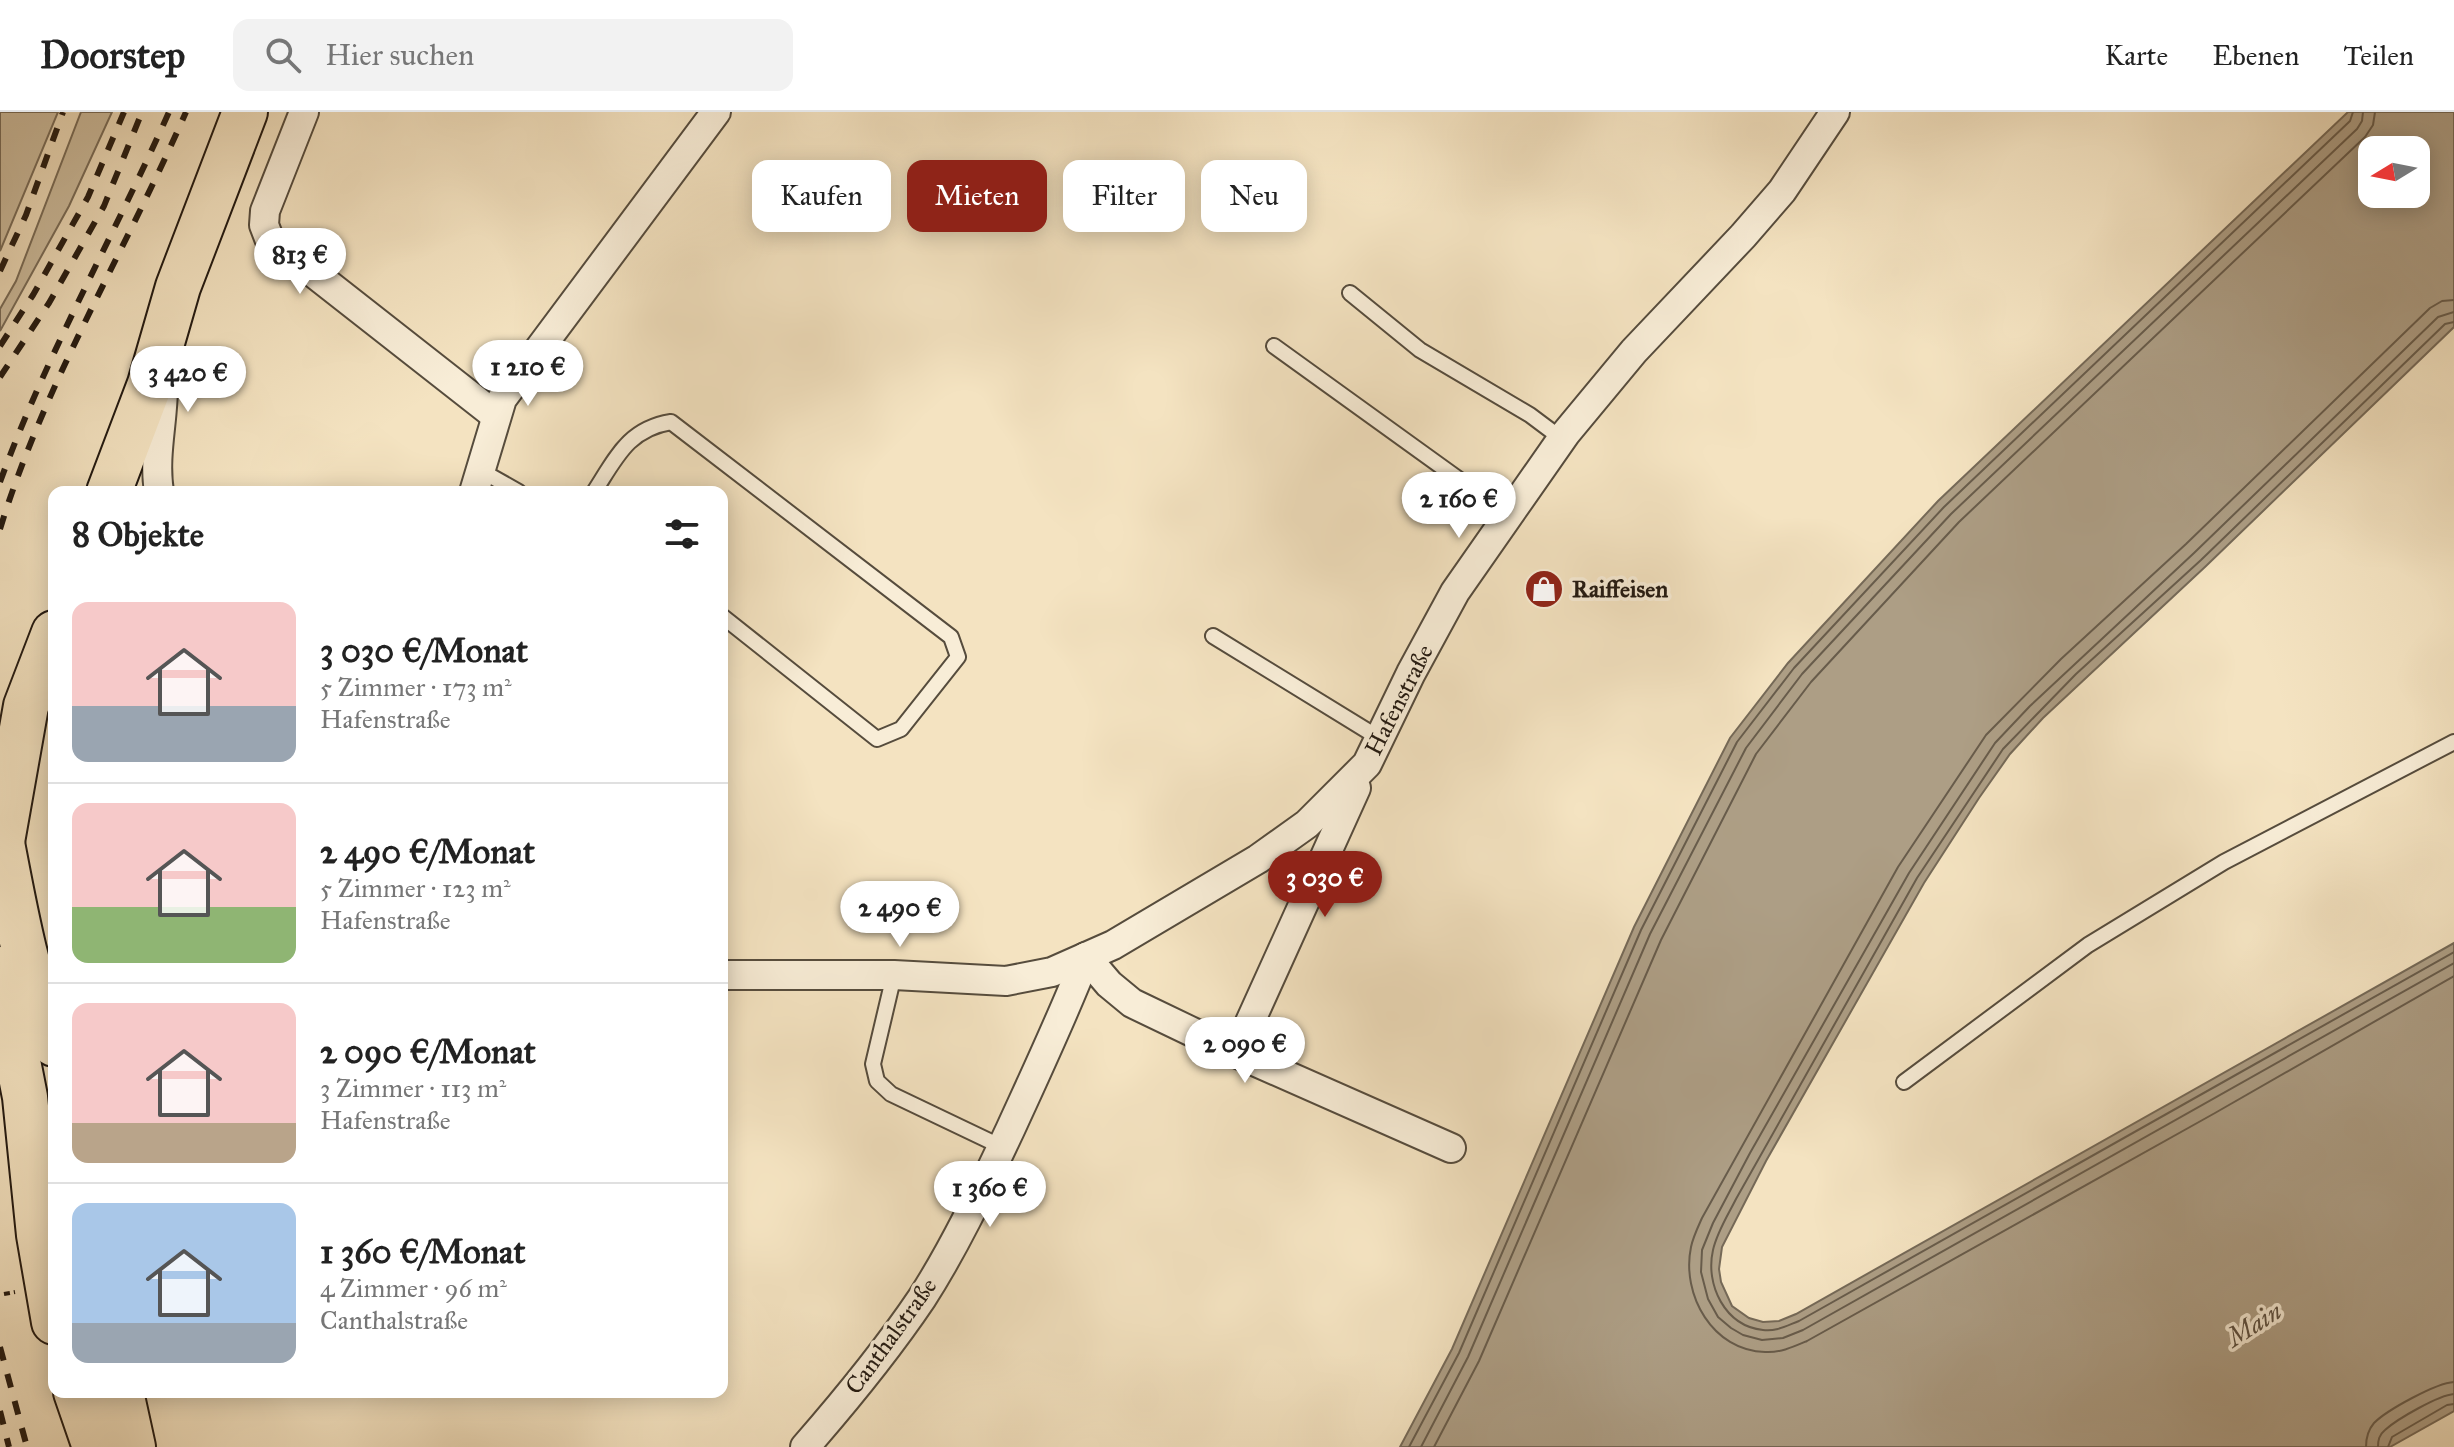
<!DOCTYPE html>
<html lang="de">
<head>
<meta charset="utf-8">
<style>
	body { margin:0; font-family:"IM FELL Great Primer",serif; background:#f2f2f2; color:#222; height:100vh; display:flex; flex-direction:column; font-size:30px; white-space:nowrap }
	* { box-sizing:border-box; margin:0 }
	p { font-size:26px; color:#767676 }
	.icon { flex:none; width:44px; height:44px; fill:none; stroke:currentColor; stroke-width:2; stroke-linecap:round; stroke-linejoin:round }
	.map { position:relative; flex:1; overflow:hidden }
	.drawer { position:absolute; left:48px; top:374px; width:680px; height:912px; display:flex; flex-direction:column; background:#fff; border-radius:16px; box-shadow:0 4px 20px #0003 }
	.drawer>* { flex:none }
	.top-card { position:absolute; left:752px; top:48px; width:760px; height:72px; display:flex; gap:16px }
	.needle { width:52px; rotate:260deg }
	.controls { position:absolute; left:2358px; top:24px; display:grid; gap:16px }
	.controls a { display:grid; place-items:center; width:72px; height:72px; border-radius:16px; background:#fff; box-shadow:0 4px 20px #0003; font-size:40px }
	.price { position:absolute; translate:-50% -68px; padding:0 18px; border-radius:28px; background:#fff; color:#222; font-size:26px; line-height:52px; filter:drop-shadow(0 2px 4px #0008) }
	.price::after { content:''; position:absolute; left:50%; top:48px; width:24px; height:18px; margin-left:-12px; background:inherit; clip-path:polygon(0 0,100% 0,50% 100%) }
	.price.active { background:#8f2418; color:#fff }
	ul { padding:0; list-style:none }
	li { display:flex; align-items:center; gap:24px; height:200px; padding:0 24px }
	li+li { border-top:2px solid #e0e0e0 }
	li span { display:grid; place-items:center; flex:none; width:224px; height:160px; border-radius:16px; color:#555 }
	li>.icon { margin-inline-start:auto }
	span .icon { width:96px; height:96px; fill:#fffc; stroke-width:1 }
	li b { font-size:34px }
	h2 { display:flex; justify-content:space-between; align-items:center; height:96px; padding:0 24px; font-size:34px }
	.pill { padding:0 28px; border-radius:16px; background:#fff; box-shadow:0 4px 20px #0003; font-size:28px; line-height:72px }
	.pill.active { background:#8f2418; color:#fff }
	header { display:flex; align-items:center; gap:48px; box-sizing:border-box; height:112px; padding:0 40px; background:#fff; border-bottom:2px solid #e0e0e0 }
	header strong { font-size:38px }
	nav { display:flex; gap:44px; margin-inline-start:auto; font-size:28px }
	.search { width:560px; height:72px; background:#f2f2f2; display:flex; align-items:center; gap:20px; box-sizing:border-box; padding:0 28px; border-radius:16px; color:#767676; font-size:30px }
	.map>svg:first-child { display:block }
	.green { fill:#d0c1a3; stroke:#796d5a; stroke-width:2 }
	.water { fill:#ad9e85; stroke:#756957; stroke-width:2; fill-rule:evenodd }
	.lines { fill:none; stroke-linecap:round; stroke-linejoin:round }
	.shore { stroke:#685c4b; stroke-width:2 }
	.service-casing { stroke:#564c3d; stroke-width:18 }
	.minor-casing { stroke:#564c3d; stroke-width:32 }
	.primary-casing { stroke:#221911; stroke-width:48 }
	.path { stroke:#221911; stroke-width:4; stroke-dasharray:6 4; stroke-linecap:butt }
	.service { stroke:#f8edd7; stroke-width:14 }
	.minor { stroke:#f8edd7; stroke-width:28 }
	.primary { stroke:#f4e3c1; stroke-width:44 }
	.rail { stroke:#221911; stroke-width:6; stroke-dasharray:14 14; stroke-linecap:butt }
	.labels { text-anchor:middle; dominant-baseline:central; stroke-width:7; stroke-linejoin:round; paint-order:stroke }
	.poi-label { font-size:24px; font-weight:bold; fill:#221911; stroke:#f8edd7; text-anchor:start }
	.street-label { font-size:24px; fill:#221911; stroke:#f8edd7 }
	.water-label { font-size:26px; font-style:italic; fill:#5a4e3f; stroke:#f8edd7 }
</style>
</head>
<body>
<header>
<strong>Doorstep</strong>
<div class="search"><svg class="icon" aria-label="search" viewBox="0 0 24 24"><circle cx="10" cy="10" r="6"/><path d="M15 15l6 6"/></svg>Hier suchen</div>
<nav><a>Karte</a><a>Ebenen</a><a>Teilen</a></nav>
</header>
<div class="map">
<svg width="2454" height="1335" viewBox="0 0 2454 1335">
	<rect width="100%" height="100%" fill="#f4e3c1"/>
	<filter id="stains"><feTurbulence type="fractalNoise" baseFrequency=".0025" numOctaves="4"/><feColorMatrix values="0 0 0 0 .2 0 0 0 0 .09 0 0 0 0 .02 0 0 0 .5 -.17"/></filter>
	<radialGradient id="worn" r=".72"><stop offset=".6" stop-color="#630" stop-opacity="0"/><stop offset="1" stop-color="#630" stop-opacity=".3"/></radialGradient>
	<!-- green -->
	<g class="green">
		<path d="M0,0h58l-58,139z"/>
		<path d="M81,0h31l-43,94 -69,125v-22l16,-28z"/>
	</g>
	<!-- water -->
	<path class="water" d="M2348,0h106v215l-248,239 -163,152 -33,36 -31,44 -55,85 -158,278 -44,86 -3,22 2,13 11,24 17,12 14,4 16,-1 17,-7 658,-371v468l-64,36h-990l52,-98 182,-422 96,-189 58,-75 150,-162zM2372,38h44v44h-44z"/>
	<g class="lines">
		<!-- shore -->
		<g class="shore">
			<path d="M2454,188l-12,1 -12,7 -244,236 -125,115 -75,76 -88,132 -196,351c-4,9 -9,19 -11,29 -10,48 22,104 74,105 15,1 28,-5 42,-11l408,-228 239,-137"/>
			<path d="M2454,200l-16,5 -244,236 -164,153 -35,37 -86,130 -159,280 -37,70 -11,27 -1,22 7,27 10,18 13,11 12,7 19,5 21,-2 20,-8 651,-367"/>
			<path d="M2454,210l-9,2 -244,236 -125,114 -73,75 -86,129 -181,321c-8,16 -19,33 -23,51 -8,35 12,76 50,80 13,2 25,-5 36,-9l655,-369"/>
			<path d="M1409,1335l50,-94 182,-423 96,-188 57,-74 150,-161 406,-386 3,-9"/>
			<path d="M1421,1335l47,-90 182,-423 96,-186 56,-74 149,-160 406,-385 5,-8 1,-9"/>
			<path d="M1434,1335l45,-86 182,-421 95,-186 55,-72 148,-160 406,-385 8,-12 2,-13"/>
			<path d="M2366,1335c0,-9 2,-17 8,-24 13,-13 62,-40 80,-41"/>
			<path d="M2378,1335c0,-7 1,-12 7,-17 12,-11 54,-35 69,-36"/>
			<path d="M2388,1335l4,-10 55,-32 7,-1"/>
		</g>
		<defs>
			<g id="service">
				<path d="M1350,181l70,57 110,65 32,24"/>
				<path d="M1274,234l233,168"/>
				<path d="M480,358l39,22"/>
				<path d="M594,380c22,-34 34,-63 77,-70l280,215 7,20 -57,72 -24,10 -155,-123"/>
				<path d="M1213,524l166,102"/>
				<path d="M894,863l-21,89 4,17 14,13 111,53"/>
				<path d="M1904,970l184,-137 136,-83 230,-120"/>
			</g>
			<g id="minor">
				<path d="M304,0l-39,99 -1,14 5,13 227,178"/>
				<path d="M159,380c-6,-38 5,-73 4,-111"/>
				<path d="M474,380l28,-93 214,-287"/>
				<path d="M1086,845l23,27 23,19 104,50 215,95"/>
				<path d="M722,863h172l112,6 46,-9 61,-27 145,-86 49,-35 60,-60 44,-91 44,-81 111,-159 68,-82 109,-115 39,-45 53,-79"/>
				<path d="M1236,941l120,-265"/>
				<path d="M805,1335c41,-47 82,-97 117,-149 34,-53 61,-111 88,-168 26,-57 53,-114 76,-173"/>
			</g>
			<g id="primary">
				<path d="M109,380l41,-108 28,-97 67,-175"/>
				<path d="M2,731c13,68 25,136 52,201"/>
				<path d="M0,741l26,-147 28,-73"/>
				<path d="M0,857l25,128 14,138 15,87"/>
				<path d="M76,1280l19,55"/>
				<path d="M121,1280l12,55"/>
			</g>
		</defs>
		<!-- service casing -->
		<use href="#service" class="service-casing"/>
		<!-- minor casing -->
		<use href="#minor" class="minor-casing"/>
		<!-- primary casing -->
		<use href="#primary" class="primary-casing"/>
		<!-- path -->
		<path class="path" d="M4,1182l11,-2"/>
		<!-- service -->
		<use href="#service" class="service"/>
		<!-- minor -->
		<use href="#minor" class="minor"/>
		<!-- primary -->
		<use href="#primary" class="primary"/>
		<!-- rail -->
		<g class="rail">
			<path d="M0,159l26,-56 37,-103"/>
			<path d="M0,234l33,-51 55,-98 36,-85"/>
			<path d="M0,265l49,-74 55,-97 38,-94"/>
			<path d="M0,370c46,-127 114,-246 169,-370"/>
			<path d="M0,417c45,-147 125,-277 186,-417"/>
			<path d="M0,1235l27,100"/>
			<path d="M0,1299l9,36"/>
		</g>
	</g>
	<!-- icons -->
	<defs>
		<symbol id="shop-disc" viewBox="-11 -11 22 22"><circle r="9.5" fill="#8f2418" stroke="#f8edd7"/><path d="M-5-2.5h2.3a2.7 3.5 0 0 1 5.4 0H5L5.5 6h-11ZM-1.5-2.5h3a1.5 2.3 0 0 0-3 0Z" fill="#fff"/></symbol>
	</defs>
	<g fill-rule="evenodd">
		<use href="#shop-disc" x="1522" y="455" width="44" height="44"/>
	</g>
	<g class="labels">
		<!-- poi labels -->
		<g class="poi-label">
			<text x="1572" y="477">Raiffeisen</text>
		</g>
		<!-- street labels -->
		<g class="street-label">
			<text transform="translate(1399 588) rotate(-63)">Hafenstraße</text>
			<text transform="translate(891 1224) rotate(-54)">Canthalstraße</text>
		</g>
		<!-- water labels -->
		<g class="water-label">
			<text transform="translate(2254 1212) rotate(-32)">Main</text>
		</g>
	</g>
	<rect width="100%" height="100%" filter="url(#stains)"/>
	<rect width="100%" height="100%" fill="url(#worn)"/>
</svg>
<div class="controls">
<a><svg class="needle" viewBox="-14 -14 28 28"><path d="M0-13l5 13h-10z" fill="#e53935"/><path d="M0 13l5-13h-10z" fill="#767676"/></svg></a>
</div>
<b class="price" style="left:300px;top:184px">813 €</b>
<b class="price" style="left:528px;top:296px">1 210 €</b>
<b class="price" style="left:188px;top:302px">3 420 €</b>
<b class="price" style="left:1459px;top:428px">2 160 €</b>
<b class="price active" style="left:1325px;top:807px">3 030 €</b>
<b class="price" style="left:900px;top:837px">2 490 €</b>
<b class="price" style="left:1245px;top:973px">2 090 €</b>
<b class="price" style="left:990px;top:1117px">1 360 €</b>
<div class="top-card">
<a class="pill">Kaufen</a>
<a class="pill active">Mieten</a>
<a class="pill">Filter</a>
<a class="pill">Neu</a>
</div>
<section class="drawer">
<h2>8 Objekte<svg class="icon" aria-label="filters" viewBox="0 0 24 24"><path d="M4 7h16M4 17h16"/><circle cx="9" cy="7" r="2"/><circle cx="15" cy="17" r="2"/></svg></h2>
<ul>
<li><span style="background:linear-gradient(#f6c9c9 65%,#9aa5b1 0)"><svg class="icon" aria-label="home" viewBox="0 0 24 24"><path d="M3 11l9-7 9 7M6 9v11h12V9"/></svg></span><div><b>3 030 €/Monat</b><p>5 Zimmer · 173 m²</p><p>Hafenstraße</p></div></li>
<li><span style="background:linear-gradient(#f6c9c9 65%,#8fb573 0)"><svg class="icon" aria-label="home" viewBox="0 0 24 24"><path d="M3 11l9-7 9 7M6 9v11h12V9"/></svg></span><div><b>2 490 €/Monat</b><p>5 Zimmer · 123 m²</p><p>Hafenstraße</p></div></li>
<li><span style="background:linear-gradient(#f6c9c9 75%,#b9a48a 0)"><svg class="icon" aria-label="home" viewBox="0 0 24 24"><path d="M3 11l9-7 9 7M6 9v11h12V9"/></svg></span><div><b>2 090 €/Monat</b><p>3 Zimmer · 113 m²</p><p>Hafenstraße</p></div></li>
<li><span style="background:linear-gradient(#a9c7e8 75%,#9aa5b1 0)"><svg class="icon" aria-label="home" viewBox="0 0 24 24"><path d="M3 11l9-7 9 7M6 9v11h12V9"/></svg></span><div><b>1 360 €/Monat</b><p>4 Zimmer · 96 m²</p><p>Canthalstraße</p></div></li>
</ul>
</section>
</div>
</body>
</html>
